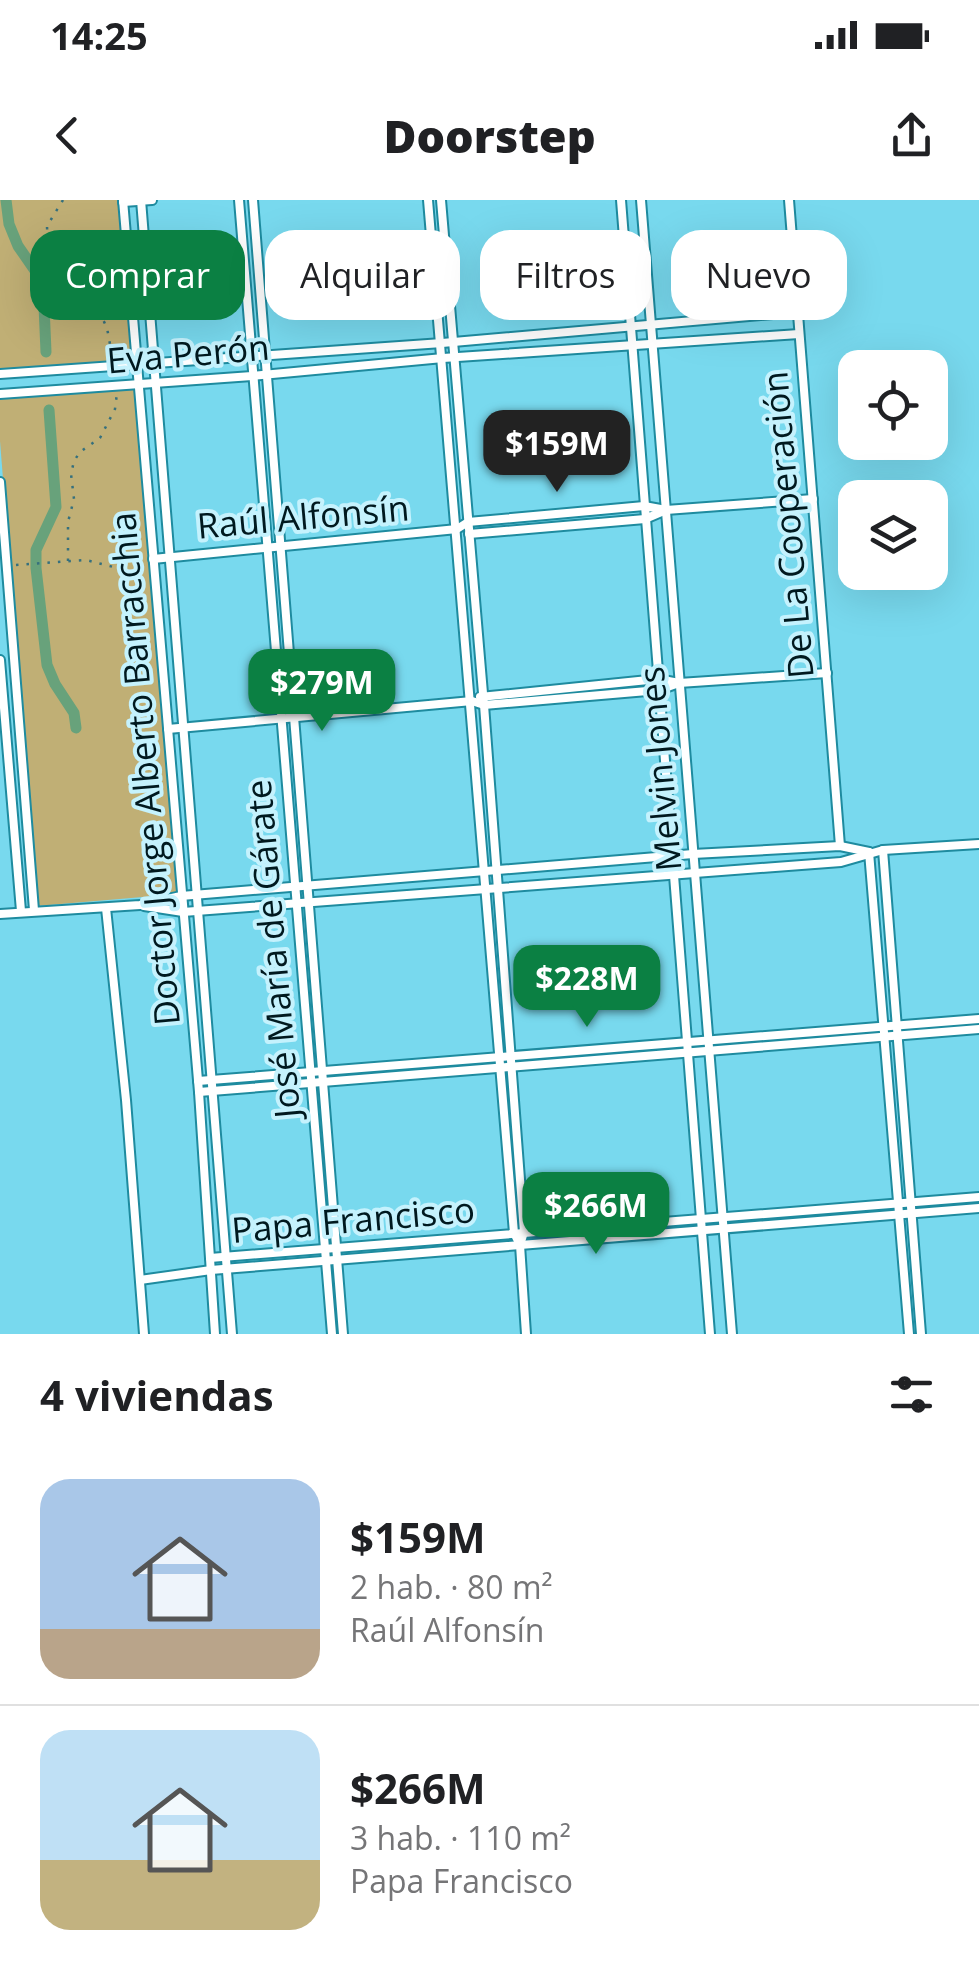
<!DOCTYPE html>
<html lang="es">
<head>
<meta charset="utf-8">
<style>
	body { margin:0; font-family:"Open Sans",sans-serif; background:#f6f6f6; color:#202124; height:100vh; display:flex; flex-direction:column; font-size:38px; white-space:nowrap }
	* { box-sizing:border-box; margin:0 }
	p { font-size:32px; color:#757577 }
	.icon { flex:none; width:55px; height:55px; fill:none; stroke:currentColor; stroke-width:2; stroke-linecap:round; stroke-linejoin:round }
	.map { position:relative; height:1134px; overflow:hidden }
	.details { display:flex; flex-direction:column; background:#fff; flex:1 }
	.details>* { flex:none }
	.guide { position:absolute; left:30px; top:30px; width:920px; height:90px; display:flex; gap:20px }
	.tools { position:absolute; left:838px; top:150px; display:grid; gap:20px }
	.tools a { display:grid; place-items:center; width:110px; height:110px; border-radius:20px; background:#fff; box-shadow:0 10px 40px #0002; font-size:50px }
	.price { position:absolute; translate:-50% -85px; padding:0 22px; border-radius:20px; background:#0b8043; color:#fff; font-size:32px; line-height:65px; filter:drop-shadow(0 2px 5px #0008) }
	.price::after { content:''; position:absolute; left:50%; top:60px; width:30px; height:22px; margin-left:-15px; background:inherit; clip-path:polygon(0 0,100% 0,50% 100%) }
	.price.active { background:#222; color:#fff }
	ul { padding:0; list-style:none }
	li { display:flex; align-items:center; gap:30px; height:250px; padding:0 40px }
	li+li { border-top:2px solid #e0e0e0 }
	li span { display:grid; place-items:center; flex:none; width:280px; height:200px; border-radius:30px; color:#555 }
	li>.icon { margin-inline-start:auto }
	span .icon { width:120px; height:120px; fill:#fffc; stroke-width:1 }
	li b { font-size:42px }
	h2 { display:flex; justify-content:space-between; align-items:center; height:120px; padding:0 40px; font-size:42px }
	.pill { padding:0 35px; border-radius:30px; background:#fff; box-shadow:0 10px 40px #0002; font-size:35px; line-height:90px }
	.pill.active { background:#0b8043; color:#fff }
	.status { display:flex; justify-content:space-between; align-items:center; height:70px; padding:0 50px; background:#fff; direction:ltr }
	.status svg { height:28px; fill:currentColor }
	header { display:flex; justify-content:space-between; align-items:center; height:130px; padding:0 40px; background:#fff; font-size:45px; font-weight:800 }
	.map>svg:first-child { display:block }
	.green { fill:#c0af75 }
	.lines { fill:none; stroke-linecap:round; stroke-linejoin:round }
	.canal { stroke:#68a27b; stroke-width:11 }
	.street-casing { stroke:#1e8b9f; stroke-width:12 }
	.path { stroke:#36707d; stroke-width:2.5; stroke-dasharray:2.5 8; stroke-linecap:butt }
	.street { stroke:#fff; stroke-width:8 }
	.labels { text-anchor:middle; dominant-baseline:central; stroke-width:8; stroke-linejoin:round; paint-order:stroke }
	.street-label { font-size:35px; fill:#00191f; stroke:#c5f2fd }
</style>
</head>
<body>
<div class="status"><b>14:25</b><svg viewBox="0 0 49 12"><path d="M0 12V9h3v3zM5 12V6h3v6zM10 12V3h3v9zM15 12V0h3v12zM26 1h20v11H26zM47 4h2v5h-2z"/></svg></div>
<header><svg class="icon" aria-label="back" viewBox="0 0 24 24"><path d="M15 5l-7 7 7 7"/></svg>Doorstep<svg class="icon" aria-label="share" viewBox="0 0 24 24"><path d="M12 15V3M7 8l5-5 5 5M5 13v7h14v-7"/></svg></header>
<div class="map">
<svg width="979" height="1134" viewBox="0 0 979 1134">
	<rect width="100%" height="100%" fill="#78d9ee"/>
	<!-- green -->
	<g class="green">
		<path d="M0,0h121l12,163 -133,8z"/>
		<path d="M135,188l43,506 -141,12 -37,-465v-44z"/>
	</g>
	<g class="lines">
		<!-- canal -->
		<g class="canal">
			<path d="M6,0l3,24 9,22 25,36 3,70"/>
			<path d="M49,210l7,97 -20,43v18l11,97 8,19 19,29 2,15"/>
		</g>
		<defs>
			<g id="street">
				<path d="M123,0l76,892 16,242"/>
				<path d="M141,0l91,1134"/>
				<path d="M239,0l93,1134"/>
				<path d="M253,0l90,1134"/>
				<path d="M428,0l86,1033 6,12 6,89"/>
				<path d="M441,0l43,505 40,527 -4,13"/>
				<path d="M621,0l89,1134"/>
				<path d="M641,0l91,1134"/>
				<path d="M789,0l51,646"/>
				<path d="M123,2l29,-2"/>
				<path d="M0,174l442,-31 354,-31"/>
				<path d="M0,194l252,-18 191,-18 356,-24"/>
				<path d="M0,282l34,428"/>
				<path d="M469,334l176,-15 21,-9"/>
				<path d="M153,359l304,-30 11,-7 176,-16 22,4 147,-11"/>
				<path d="M0,460l21,251"/>
				<path d="M480,497l178,-18 21,4 148,-10"/>
				<path d="M168,529l304,-28 12,4 175,-15 20,-7"/>
				<path d="M883,650l38,484"/>
				<path d="M869,652l40,482"/>
				<path d="M144,706l39,6 658,-50 42,-12 96,-6"/>
				<path d="M106,708l20,192 18,234"/>
				<path d="M0,714l140,-9 41,-9 512,-42 147,-8 29,6"/>
				<path d="M198,881l781,-62"/>
				<path d="M199,892l780,-63"/>
				<path d="M210,1058l769,-61"/>
				<path d="M140,1080l71,-10 768,-62"/>
			</g>
		</defs>
		<!-- street casing -->
		<use href="#street" class="street-casing"/>
		<!-- path -->
		<g class="path">
			<path d="M63,0l-16,26 1,27 19,31 32,27 8,17 5,27"/>
			<path d="M68,361v-39l6,-23 -3,-25 3,-13 6,-9 20,-14 15,-29 2,-16"/>
			<path d="M16,365l70,-5 51,13"/>
		</g>
		<!-- street -->
		<use href="#street" class="street"/>
	</g>
	<g class="labels">
		<!-- street labels -->
		<g class="street-label">
			<text transform="translate(188 153) rotate(-5)">Eva Perón</text>
			<text transform="translate(303 316) rotate(-5)">Raúl Alfonsín</text>
			<text transform="translate(787 325) rotate(-95)">De La Cooperación</text>
			<text transform="translate(144 569) rotate(-95)">Doctor Jorge Alberto Barracchia</text>
			<text transform="translate(659 569) rotate(-95)">Melvin Jones</text>
			<text transform="translate(272 749) rotate(-95)">José María de Gárate</text>
			<text transform="translate(353 1019) rotate(-5)">Papa Francisco</text>
		</g>
	</g>
</svg>
<div class="tools">
<a><svg class="icon" aria-label="locate" viewBox="0 0 24 24"><circle cx="12" cy="12" r="6"/><path d="M12 2v4M12 18v4M2 12h4M18 12h4"/></svg></a>
<a><svg class="icon" aria-label="layers" viewBox="0 0 24 24"><path d="M12 4l9 5-9 5-9-5zM3 14l9 5 9-5"/></svg></a>
</div>
<b class="price active" style="left:557px;top:295px">$159M</b>
<b class="price" style="left:322px;top:534px">$279M</b>
<b class="price" style="left:587px;top:830px">$228M</b>
<b class="price" style="left:596px;top:1057px">$266M</b>
<div class="guide">
<a class="pill active">Comprar</a>
<a class="pill">Alquilar</a>
<a class="pill">Filtros</a>
<a class="pill">Nuevo</a>
</div>
</div>
<section class="details">
<h2>4 viviendas<svg class="icon" aria-label="filters" viewBox="0 0 24 24"><path d="M4 7h16M4 17h16"/><circle cx="9" cy="7" r="2"/><circle cx="15" cy="17" r="2"/></svg></h2>
<ul>
<li><span style="background:linear-gradient(#a9c7e8 75%,#b9a48a 0)"><svg class="icon" aria-label="home" viewBox="0 0 24 24"><path d="M3 11l9-7 9 7M6 9v11h12V9"/></svg></span><div><b>$159M</b><p>2 hab. · 80 m²</p><p>Raúl Alfonsín</p></div></li>
<li><span style="background:linear-gradient(#bfe0f5 65%,#c2b280 0)"><svg class="icon" aria-label="home" viewBox="0 0 24 24"><path d="M3 11l9-7 9 7M6 9v11h12V9"/></svg></span><div><b>$266M</b><p>3 hab. · 110 m²</p><p>Papa Francisco</p></div></li>
</ul>
</section>
</body>
</html>
